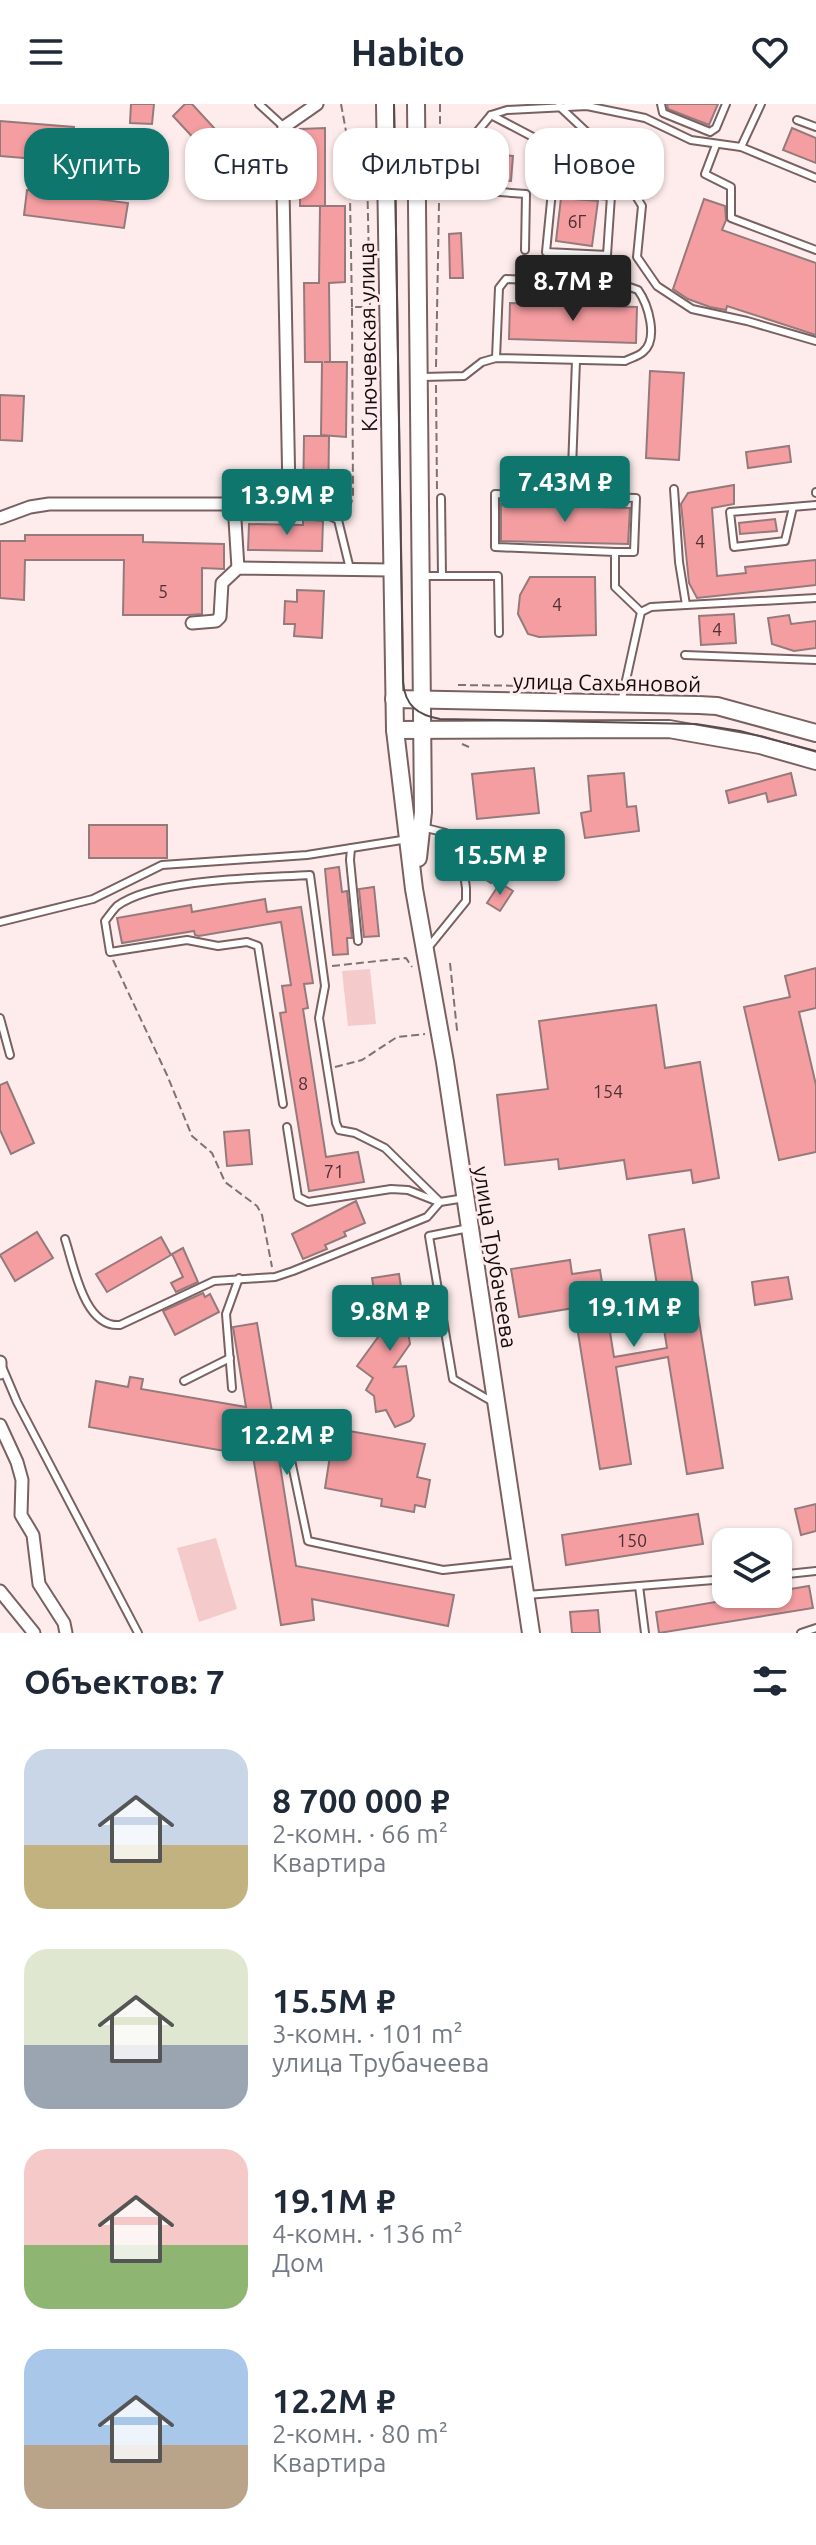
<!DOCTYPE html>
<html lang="ru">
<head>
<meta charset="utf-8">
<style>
	body { margin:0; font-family:Ubuntu,sans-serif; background:#f6f6f7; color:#1f2937; height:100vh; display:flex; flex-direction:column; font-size:30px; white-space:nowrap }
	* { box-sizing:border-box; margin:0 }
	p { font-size:26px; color:#747a83 }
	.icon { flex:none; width:44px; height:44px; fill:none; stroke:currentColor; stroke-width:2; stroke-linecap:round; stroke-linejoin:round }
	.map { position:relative; height:1529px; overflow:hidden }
	.sheet { display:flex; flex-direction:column; background:#fff; flex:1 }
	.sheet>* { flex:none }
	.guide { position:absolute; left:24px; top:24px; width:768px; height:72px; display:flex; gap:16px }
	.controls { position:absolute; left:712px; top:1424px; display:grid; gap:16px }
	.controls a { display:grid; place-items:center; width:80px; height:80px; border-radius:16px; background:#fff; box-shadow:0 2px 6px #0004; font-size:40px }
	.price { position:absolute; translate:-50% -68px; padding:0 18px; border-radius:8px; background:#0f766e; color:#fff; font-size:26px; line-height:52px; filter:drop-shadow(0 2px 4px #0008) }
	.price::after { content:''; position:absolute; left:50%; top:48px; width:24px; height:18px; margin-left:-12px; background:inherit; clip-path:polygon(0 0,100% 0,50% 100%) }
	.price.on { background:#222; color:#fff }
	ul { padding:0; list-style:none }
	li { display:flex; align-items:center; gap:24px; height:200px; padding:0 24px }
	li span { display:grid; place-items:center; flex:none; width:224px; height:160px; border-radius:24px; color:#555 }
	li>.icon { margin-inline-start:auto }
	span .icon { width:96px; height:96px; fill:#fffc; stroke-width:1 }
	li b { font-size:34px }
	h2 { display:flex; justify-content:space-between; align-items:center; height:96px; padding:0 24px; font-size:34px }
	.pill { padding:0 28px; border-radius:24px; background:#fff; box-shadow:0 2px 6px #0004; font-size:28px; line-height:72px }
	.pill.on { background:#0f766e; color:#fff }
	header { display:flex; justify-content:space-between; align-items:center; height:104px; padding:0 24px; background:#fff; font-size:36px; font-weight:700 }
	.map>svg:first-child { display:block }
	.green { fill:#f4cacb }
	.building { fill:#f59ea2; stroke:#957a7b; stroke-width:2 }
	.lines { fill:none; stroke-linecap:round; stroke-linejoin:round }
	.lane-casing { stroke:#7a6161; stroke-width:10 }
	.street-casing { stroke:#7a6161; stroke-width:15 }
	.secondary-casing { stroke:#7a6161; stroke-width:20 }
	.path { stroke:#7f7272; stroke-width:2; stroke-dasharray:8 4; stroke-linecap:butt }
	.lane { stroke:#fff; stroke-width:6 }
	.street { stroke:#fff; stroke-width:11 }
	.secondary { stroke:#fff; stroke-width:16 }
	.tram { stroke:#584b4c; stroke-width:2 }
	.labels { text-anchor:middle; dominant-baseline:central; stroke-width:6; stroke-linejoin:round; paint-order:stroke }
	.number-label { font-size:18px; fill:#4d3032 }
	.street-label { font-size:22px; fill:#150b0c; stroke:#feecec }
</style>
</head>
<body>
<header><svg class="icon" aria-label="menu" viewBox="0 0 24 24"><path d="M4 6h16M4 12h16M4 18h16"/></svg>Habito<svg class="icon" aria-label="heart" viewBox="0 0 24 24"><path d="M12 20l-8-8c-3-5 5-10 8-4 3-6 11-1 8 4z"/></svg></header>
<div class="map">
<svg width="816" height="1529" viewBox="0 0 816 1529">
	<rect width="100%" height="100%" fill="#feecec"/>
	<!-- green -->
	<g class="green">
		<path d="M370,865l6,55 -28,2 -6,-55z"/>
		<path d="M216,1434l21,71 -38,13 -22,-74z"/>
	</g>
	<!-- building -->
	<g class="building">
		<path d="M131,0h23l-2,20 -22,-1z"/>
		<path d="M185,0h7l23,25 -16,15 -26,-28z"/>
		<path d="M667,0h51l-9,21 -41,-16z"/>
		<path d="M0,17l74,6 -3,35 -71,-6z"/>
		<path d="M325,24v78h-25v-77z"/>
		<path d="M792,24l24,10v25l-33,-13z"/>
		<path d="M583,33l42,53 -8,6 -43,-52z"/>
		<path d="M493,50l20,2 -2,25 -20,-2z"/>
		<path d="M27,86l101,13 -4,25 -100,-13z"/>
		<path d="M561,94l37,3 -6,45 -36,-5z"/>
		<path d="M704,95l21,7 1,14 -4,10 94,33v72l-89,-29 -1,4 -16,-3 -22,-8 -15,-10z"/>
		<path d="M320,102h25v76l-16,1 1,79h-6h23l-1,75 -25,-2 1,-73h-17l-1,-79h15z"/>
		<path d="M461,129l2,45h-13l-1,-44z"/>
		<path d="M510,199l127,4 -1,36 -127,-4z"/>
		<path d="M650,267l34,2 -5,87 -33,-2z"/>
		<path d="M0,291l24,1 -2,45 -22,-1z"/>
		<path d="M304,332h25l-1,74 -25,-3z"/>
		<path d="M789,342l2,16 -43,6 -2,-16z"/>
		<path d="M734,381v19l-22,4 5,68 29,-3 -1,-6 71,-7v25l-119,13 -8,-15 -8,-79 7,-11z"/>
		<path d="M501,400l129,4 -2,36 -127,-3z"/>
		<path d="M303,415l20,2 -1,30 -74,-1 1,-26 54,1z"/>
		<path d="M775,415l2,12 -37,3 -1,-11z"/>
		<path d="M25,431h118v7l81,2v25l-22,-1v46l-14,1h-65l1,-55h-99l-1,40 -24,-2v-57h25z"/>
		<path d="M530,473h65l1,58 -57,2 -11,-3 -10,-20 2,-19z"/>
		<path d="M297,486l27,1 -2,47 -28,-2 1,-12h-11l1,-23 12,1z"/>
		<path d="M734,510l2,29 -35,2 -2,-29z"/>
		<path d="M789,511l2,9 25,-3v27l-22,3 -22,-7 -4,-26z"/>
		<path d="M534,664l5,45 -62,6 -5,-45z"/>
		<path d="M624,669l3,34 9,-1 3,25 -54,7 -4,-25 10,-2 -3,-35z"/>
		<path d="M791,669l5,22 -28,7 -2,-9 -37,10 -3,-12z"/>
		<rect x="89" y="721" width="78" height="33"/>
		<path d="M478,751l22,14 -9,14 -22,-14z"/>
		<path d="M339,763l3,25 5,-1 5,47h-5l1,16 -15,1 -8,-86z"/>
		<path d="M500,779l13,8 -13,20 -13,-8z"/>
		<path d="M374,783l5,49 -15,1 -5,-48z"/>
		<path d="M265,795l2,13 34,-5 12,76 -9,1 4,24 -5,1 23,148 32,-5 6,30 -55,9 -29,-178 6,-1 -4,-26 9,-1 -10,-63 -82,14 -4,-1 -1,-4 -72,12 -5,-25 74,-13 1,7z"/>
		<path d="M816,864v40l-17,4 17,73v67l-37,8 -35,-153 46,-10 -5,-21z"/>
		<path d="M656,901l9,63 35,-6 19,116 -26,5 -2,-13 -64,9 -3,-19 -65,9 -1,-10 -53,6 -8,-70 51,-6 -9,-68z"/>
		<path d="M7,978l27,61 -23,11 -11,-24v-45z"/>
		<path d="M249,1026l3,34 -25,2 -3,-34z"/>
		<path d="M356,1097l9,22 -21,9 2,4 -21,9 2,4 -24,10 -11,-25z"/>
		<path d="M684,1125l39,239 -36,6 -19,-117 -52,10 15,97 -31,5 -26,-161 -55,9 -8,-48 59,-9 2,14 28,-4 14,87 53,-9 -18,-113z"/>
		<path d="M37,1128l16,26 -38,23 -15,-26z"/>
		<path d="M161,1133l10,18 -64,37 -11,-18z"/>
		<path d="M183,1144l15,34 -22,10 -5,-9 12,-6 -11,-23z"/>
		<path d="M399,1170l11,70 -16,23 12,-1 8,50 -4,5 -15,6 -9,-17 -10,2 -2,-16 -8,-6 7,-12 -16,-12 24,-33 -9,-55z"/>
		<path d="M788,1173l4,22 -37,6 -3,-23z"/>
		<path d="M203,1189l2,4 5,-3 9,18 -44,23 -12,-24z"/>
		<path d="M257,1219l16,95 152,26 -8,33 13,3 -5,27 -10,-2 -1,7 -33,-6 1,-7 -57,-11 5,-32 -53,-10 19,120 158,29 -6,31 -136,-27 2,21 -33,5 -28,-169 -164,-29 7,-46 32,6 2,-10 13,2 -2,10 105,18 -13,-80z"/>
		<path d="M816,1400v27l-15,4 -6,-26z"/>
		<path d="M698,1410l5,30 -137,21 -4,-30z"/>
		<path d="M809,1482l4,22 -154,25 -3,-21 107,-18h15v-3z"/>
		<path d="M598,1506l2,23h-28l-2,-21z"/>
	</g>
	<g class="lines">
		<defs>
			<g id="lane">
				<path d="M259,0l25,23"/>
				<path d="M661,0l2,9 47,19 6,-4 10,-24"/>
				<path d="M761,0l-20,43 75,31"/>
				<path d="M559,2l51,48 32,52 -5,51 20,29 35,23 55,12 69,20"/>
				<path d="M491,11l59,31 2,45 -6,61 61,3 4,-59 -59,-5"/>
				<path d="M797,16l19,7"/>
				<path d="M420,37l38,1 19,-10 14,-17 16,-5 80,-4 58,12 46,22 50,7"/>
				<path d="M458,38l14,48 54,4 -1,56"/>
				<path d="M716,41l-11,29 26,13v31l85,32"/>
				<path d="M422,273l42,-1 18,-14 14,-4 129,3c6,-3 14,-5 18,-9 16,-13 5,-48 -5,-62l-14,-5 -118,-6 -7,9 -3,70"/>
				<path d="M816,388v1"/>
				<path d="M571,392l5,-136"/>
				<path d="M441,394l1,78"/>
				<path d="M278,398c20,18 40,6 60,18l12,49"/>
				<path d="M793,403l-8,34 -51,6 -4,-35 86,-7"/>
				<path d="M615,448l-120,-5v-53l141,4 -2,54h-19v35l26,25"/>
				<path d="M421,472h77l1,57"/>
				<path d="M686,501l130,-7"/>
				<path d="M685,551l131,5"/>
				<path d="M621,599l20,-91 10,-5 35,-2 -7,-43 -5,-73"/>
				<path d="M422,723l24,6 14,12 6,43v13l-39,48"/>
				<path d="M351,744l-1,12 8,81"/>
				<path d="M0,818l93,-23 69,-34 145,-10 101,-16"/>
				<path d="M0,914l10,37"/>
				<path d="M283,1000l-25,-158 -11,-4 -29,4 -31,-6 -77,12 -5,-31c4,-5 8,-11 12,-15 37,-28 146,-28 193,-31l15,111 -6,32 17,105 3,7 16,3 30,15 55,54"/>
				<path d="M287,1023l11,70 10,5 83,-13 17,1 28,11"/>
				<path d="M469,1124l-40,8 24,143 40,23"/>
				<path d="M65,1135c9,27 19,89 55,86l94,-44 61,-4 18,-6 134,-54 13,-15 25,-4"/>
				<path d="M3,1265l14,33 121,231"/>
				<path d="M184,1277l46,-23"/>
				<path d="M232,1284l-6,-74 13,-36"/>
				<path d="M291,1356l17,81 135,29 75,-8"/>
				<path d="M778,1471l38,-4"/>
				<path d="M639,1482l6,47"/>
				<path d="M527,1491l199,-16"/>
				<path d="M801,1529l15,-5"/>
			</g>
			<g id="street">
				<path d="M234,400l4,64"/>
				<path d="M0,414l30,-11 19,-3h185l52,-4 3,-8 -7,-353 2,-12 33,-23"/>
				<path d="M192,519l24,-2 4,-4 2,-34 16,-15 154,2"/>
				<path d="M0,1258v11"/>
				<path d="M0,1321l17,37 5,18 -1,35 12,20 6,49 25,39 2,10"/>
				<path d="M0,1487l34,42"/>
			</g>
			<g id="secondary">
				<path d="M385,0l10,626 19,159 31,173 86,571"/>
				<path d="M416,0l7,708 -5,46"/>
				<path d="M394,595l305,6 18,1 99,27"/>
				<path d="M395,626l274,-1 91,16 56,16"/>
			</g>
		</defs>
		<!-- lane casing -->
		<use href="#lane" class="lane-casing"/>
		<!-- street casing -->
		<use href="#street" class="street-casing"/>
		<!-- secondary casing -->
		<use href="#secondary" class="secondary-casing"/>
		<!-- path -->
		<g class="path">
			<path d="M341,0l7,38"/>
			<path d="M440,0v27"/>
			<path d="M352,203l-3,-164 15,17 3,12 3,135"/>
			<path d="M436,263l4,-218"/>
			<path d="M436,281l1,106"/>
			<path d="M347,415l6,-23 -1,-189h17"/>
			<path d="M458,581l157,2"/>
			<path d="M462,640l7,3"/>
			<path d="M113,856l54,115 25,61 20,17 13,29 32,24 5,9 10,52"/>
			<path d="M450,859l7,67h-3"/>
			<path d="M332,862l74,-8 6,9"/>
			<path d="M335,963l27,-7 35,-23 28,-3"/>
		</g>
		<!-- lane -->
		<use href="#lane" class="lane"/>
		<!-- street -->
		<use href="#street" class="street"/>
		<!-- secondary -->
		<use href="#secondary" class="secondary"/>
		<!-- tram -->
		<path class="tram" d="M394,0l9,578c2,24 15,33 37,37l256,5 44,7 76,20"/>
	</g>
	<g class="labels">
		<!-- number labels -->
		<g class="number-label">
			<text x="577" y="117">6Г</text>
			<text x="700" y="437">4</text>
			<text x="163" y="487">5</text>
			<text x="557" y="500">4</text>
			<text x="717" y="525">4</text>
			<text x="303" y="979">8</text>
			<text x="608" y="987">154</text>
			<text x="334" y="1067">71</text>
			<text x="632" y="1436">150</text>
		</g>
		<!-- street labels -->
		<g class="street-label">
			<text transform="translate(367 233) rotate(-91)">Ключевская улица</text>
			<text transform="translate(607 578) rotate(1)">улица Сахьяновой</text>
			<text transform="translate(496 1153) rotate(81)">улица Трубачеева</text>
		</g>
	</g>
</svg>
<div class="controls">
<a><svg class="icon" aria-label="layers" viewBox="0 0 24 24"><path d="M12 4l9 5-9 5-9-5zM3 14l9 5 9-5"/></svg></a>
</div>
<b class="price on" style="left:573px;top:219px">8.7M ₽</b>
<b class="price" style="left:565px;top:420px">7.43M ₽</b>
<b class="price" style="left:287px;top:433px">13.9M ₽</b>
<b class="price" style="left:500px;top:793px">15.5M ₽</b>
<b class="price" style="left:634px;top:1245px">19.1M ₽</b>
<b class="price" style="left:390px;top:1249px">9.8M ₽</b>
<b class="price" style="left:287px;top:1373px">12.2M ₽</b>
<div class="guide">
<a class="pill on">Купить</a>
<a class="pill">Снять</a>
<a class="pill">Фильтры</a>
<a class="pill">Новое</a>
</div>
</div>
<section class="sheet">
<h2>Объектов: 7<svg class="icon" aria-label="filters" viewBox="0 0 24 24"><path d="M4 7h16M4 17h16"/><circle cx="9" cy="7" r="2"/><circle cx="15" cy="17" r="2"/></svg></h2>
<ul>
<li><span style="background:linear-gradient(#c9d6e8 60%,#c2b280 0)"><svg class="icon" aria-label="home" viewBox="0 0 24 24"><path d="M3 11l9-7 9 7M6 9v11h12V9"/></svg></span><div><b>8 700 000 ₽</b><p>2-комн. · 66 m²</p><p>Квартира</p></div></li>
<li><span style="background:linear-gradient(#dfe7d0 60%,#9aa5b1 0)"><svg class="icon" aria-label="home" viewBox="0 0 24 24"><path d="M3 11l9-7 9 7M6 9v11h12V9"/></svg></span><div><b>15.5M ₽</b><p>3-комн. · 101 m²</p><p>улица Трубачеева</p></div></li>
<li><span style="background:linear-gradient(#f6c9c9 60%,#8fb573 0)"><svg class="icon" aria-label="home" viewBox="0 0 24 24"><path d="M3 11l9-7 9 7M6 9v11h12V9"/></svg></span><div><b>19.1M ₽</b><p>4-комн. · 136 m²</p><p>Дом</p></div></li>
<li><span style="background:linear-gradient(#a9c7e8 60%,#b9a48a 0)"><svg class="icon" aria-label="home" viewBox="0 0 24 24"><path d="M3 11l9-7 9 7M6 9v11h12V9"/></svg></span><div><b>12.2M ₽</b><p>2-комн. · 80 m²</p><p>Квартира</p></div></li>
</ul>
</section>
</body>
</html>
